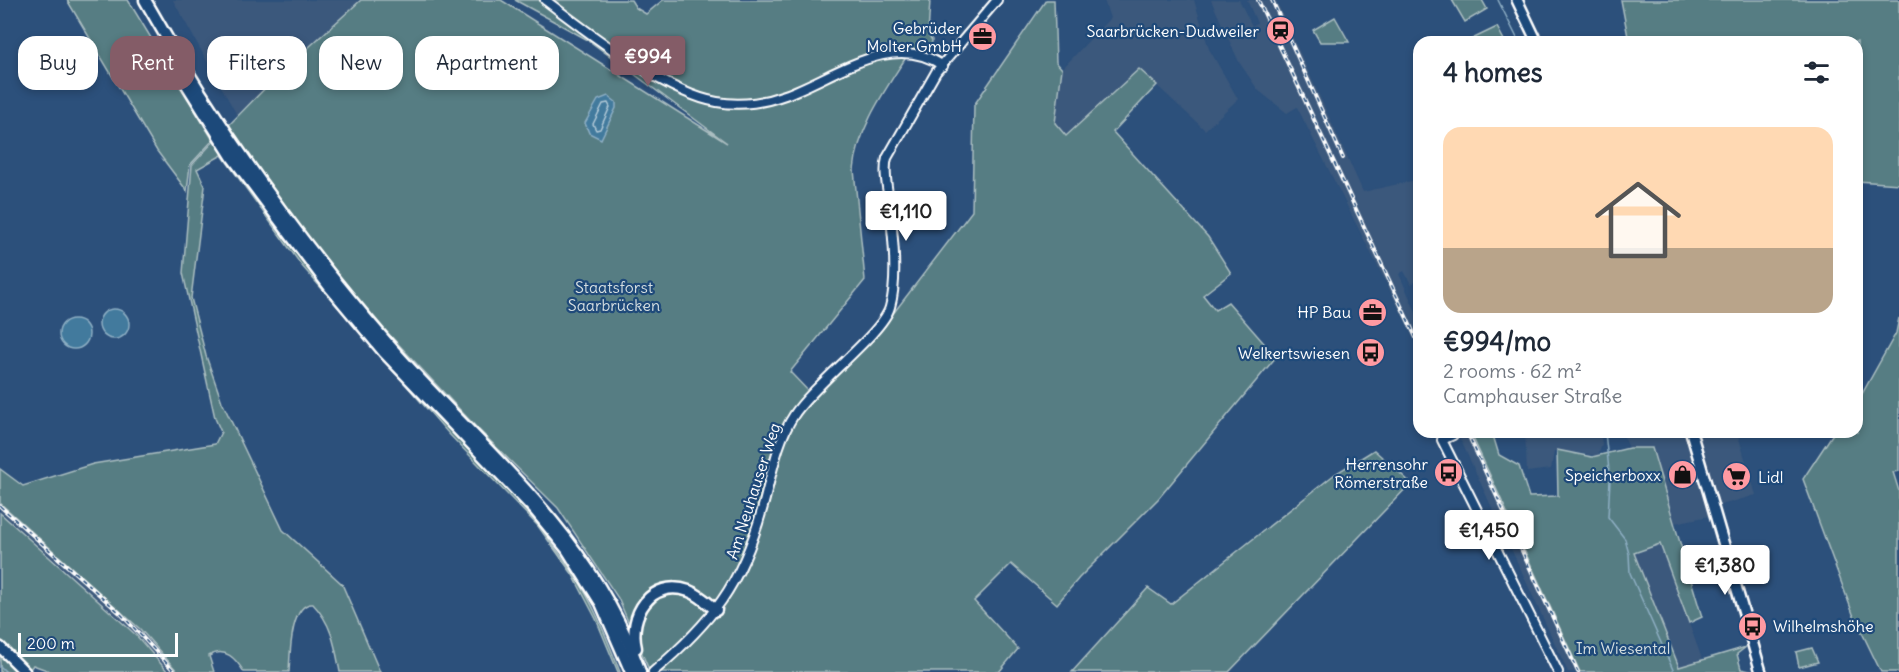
<!DOCTYPE html>
<html lang="en">
<head>
<meta charset="utf-8">
<style>
	body { margin:0; font-family:Delius,sans-serif; background:#f2f2f3; color:#1f2937; height:100vh; display:flex; flex-direction:column; font-size:22px; white-space:nowrap }
	* { box-sizing:border-box; margin:0 }
	p { font-size:20px; color:#747a83 }
	.icon { flex:none; width:33px; height:33px; fill:none; stroke:currentColor; stroke-width:2; stroke-linecap:round; stroke-linejoin:round }
	.map { position:relative; flex:1; overflow:hidden }
	.details { position:absolute; left:1413px; top:36px; width:450px; height:402px; display:flex; flex-direction:column; background:#fff; border-radius:18px; box-shadow:0 3px 9px #0003 }
	.details>* { flex:none }
	.guide { position:absolute; left:18px; top:36px; width:570px; height:54px; display:flex; gap:12px }
	.scale { position:absolute; left:18px; bottom:15px; width:160px; box-sizing:border-box; padding-left:6px; border:3px solid #fff; border-top:0; font-size:16px; line-height:21px; white-space:nowrap; color:#fff; -webkit-text-stroke:4px #1f4a7a; paint-order:stroke }
	.price { position:absolute; translate:-50% -51px; padding:0 14px; border-radius:6px; background:#fff; color:#222; font-size:20px; line-height:39px; filter:drop-shadow(0 2px 3px #0008) }
	.price::after { content:''; position:absolute; left:50%; top:36px; width:18px; height:14px; margin-left:-9px; background:inherit; clip-path:polygon(0 0,100% 0,50% 100%) }
	.price.active { background:#845c67; color:#fff }
	ul { padding:0; list-style:none }
	li { display:grid; align-content:center; gap:12px; height:318px; padding:0 30px }
	li span { display:grid; place-items:center; height:186px; border-radius:18px; color:#555 }
	li>.icon { margin-inline-start:auto }
	span .icon { width:108px; height:108px; fill:#fffc; stroke-width:1 }
	li b { font-size:26px }
	h2 { display:flex; justify-content:space-between; align-items:center; height:72px; padding:0 30px; font-size:26px }
	.chip { padding:0 21px; border-radius:18px; background:#fff; box-shadow:0 3px 9px #0003; font-size:21px; line-height:54px }
	.chip.active { background:#845c67; color:#fff }
	.map>svg:first-child { display:block }
	.built { fill:#3b587c }
	.green { fill:#577d83; stroke:#abbec1; stroke-width:1.5 }
	.water { fill:#427a9d; stroke:#8eafc4; stroke-width:1.5 }
	.lines { fill:none; stroke-linecap:round; stroke-linejoin:round }
	.shore { stroke:#b3cad8; stroke-width:1.5 }
	.stream { stroke:#8eafc4; stroke-width:1.5 }
	.minor-casing { stroke:#fff; stroke-width:12 }
	.major-casing { stroke:#fff; stroke-width:14 }
	.highway-casing { stroke:#fff; stroke-width:15 }
	.minor { stroke:#1f4a7a; stroke-width:8 }
	.major { stroke:#1f4a7a; stroke-width:9 }
	.highway { stroke:#1f4a7a; stroke-width:10 }
	.rail-casing { stroke:#fff; stroke-width:4 }
	.rail { stroke:#1f4a7a; stroke-width:1.5; stroke-dasharray:4.5; stroke-linecap:butt }
	.labels { text-anchor:middle; dominant-baseline:central; stroke-width:4.5; stroke-linejoin:round; paint-order:stroke }
	.poi-label { font-size:16px; fill:#fff; stroke:#1f4a7a; text-anchor:end }
	.park-label { font-size:16px; fill:#d5dee0; stroke:#1f4a7a }
	.street-label { font-size:16px; fill:#fff; stroke:#1f4a7a }
</style>
</head>
<body>
<div class="map">
<svg width="1899" height="672" viewBox="0 0 1899 672">
	<rect width="100%" height="100%" fill="#2c507b"/>
	<filter id="ink" filterUnits="userSpaceOnUse"><feTurbulence type="fractalNoise" baseFrequency=".0167" numOctaves="2"/><feDisplacementMap in="SourceGraphic" scale="12" xChannelSelector="R" yChannelSelector="G"/><feConvolveMatrix kernelMatrix="1 2 1 2 8 2 1 2 1" color-interpolation-filters="sRGB"/></filter>
	<g filter="url(#ink)">
		<!-- built -->
		<g class="built">
			<path d="M173,0h188l-124,115z"/>
			<path d="M1104,0h90l15,49 29,50 -33,31 -66,-61 -73,67 -11,-13 7,-54 48,-51z"/>
			<path d="M1211,0h28l13,26 5,-3 -10,-23h29l87,192 53,-12 3,8v96l-2,-3 -6,3 -7,-13 -5,3 20,45v29l-122,-241 -10,6 -29,-23 -19,-28z"/>
			<path d="M1457,432h13l110,240h-12z"/>
			<path d="M1525,432h75l2,12 -4,12 -41,-6 -3,2 -3,17 -24,3z"/>
			<path d="M1622,432h115l19,63 -49,14 2,7 -34,7 -23,-75h-23z"/>
			<path d="M0,503l140,126 38,43h-10l-32,-37 -136,-122z"/>
			<path d="M1660,544l42,115 -22,8 -46,-114z"/>
		</g>
		<!-- green -->
		<g class="green">
			<path d="M67,0h61l85,140 -23,25 -3,26 -30,-40z"/>
			<path d="M361,0h140l226,143 -139,-103 -73,-40h116l5,8 10,6 17,-14h267l-2,35 4,5 -1,11h-21c-23,37 -52,75 -56,119l11,110 -75,92 22,23 77,-76 83,-108 2,-106 72,-105h8l2,62 6,7 -7,54 11,13 73,-67 18,16 -44,47 95,105 23,36 -28,22 12,15 13,-8 48,55 -118,142 -79,79 -22,26 -46,-40 -37,37 44,48 -19,23h-349l-32,-74 -60,-90 -81,-80 -92,-98 -68,-81 -89,-123 50,-51z"/>
			<path d="M1452,0h30l5,9 -22,13z"/>
			<path d="M1621,0h278v184l-42,-3v-139h-228z"/>
			<path d="M1335,17l14,25h-29l-7,-12z"/>
			<path d="M1497,27l8,15h-39z"/>
			<path d="M214,141c57,83 118,161 185,236 59,65 127,124 175,197 20,30 33,65 46,98h-2l-22,-53 -23,-44 -35,-49 -89,-92 -147,-168 -80,-111 -25,14 8,17 -14,112 15,58 16,46 61,128 59,54 38,88h-40c-5,-26 -8,-48 -27,-68 -23,-2 -23,53 -24,68h-45c-8,-13 -19,-26 -35,-16l5,16h-36l-38,-43 -140,-126v-34l23,17 70,-22 122,-20 6,-12 -6,-14 -32,-145 9,-108z"/>
			<path d="M1899,318v153l-6,1 6,19v181h-18l-28,-58 -50,-135 31,-47h23v-29l39,-70z"/>
			<path d="M1481,432h11l7,23 20,11 10,31 29,-1 -1,-46 35,7 37,-9h23l50,169 -13,6 -29,-79 -26,9 45,114 67,-20 -9,7 4,15 13,3h-174l-107,-234z"/>
			<path d="M1374,450l37,33 -182,189h-157l76,-84 23,16 164,-130z"/>
			<path d="M0,513l136,122 32,37h-116l-19,-7 -5,7h-28z"/>
			<path d="M1812,648l6,14 -19,5 -3,-15z"/>
		</g>
		<!-- water -->
		<g class="water">
			<path d="M608,96l8,6v6l-15,31 -12,-6 -4,-10 13,-23z"/>
			<circle cx="114" cy="324" r="15"/>
			<circle cx="74" cy="334" r="15"/>
		</g>
		<g class="lines">
			<!-- shore -->
			<path class="shore" d="M608,103l2,4 -10,22 -4,1 -3,-6 10,-20z"/>
			<!-- stream -->
			<g class="stream">
				<path d="M1498,0l21,42"/>
				<path d="M1605,432l5,48 -2,37 17,22 4,15 1,19 44,99"/>
				<path d="M0,666l6,6"/>
			</g>
			<defs>
				<g id="minor">
					<path d="M545,0c43,32 121,94 172,102 23,4 46,1 68,-7 48,-17 107,-65 158,-29"/>
					<path d="M1453,435l-11,5 116,232"/>
					<path d="M653,672c59,-50 88,-87 109,-162 9,-31 14,-68 32,-95 19,-30 89,-82 96,-108 8,-27 3,-75 -1,-104 -1,-15 -6,-30 -2,-45l49,-86 61,-72"/>
				</g>
				<g id="major">
					<path d="M1517,0l20,42"/>
					<path d="M1691,432l70,240"/>
					<path d="M0,647l25,25"/>
				</g>
				<g id="highway">
					<path d="M145,0c69,123 151,238 243,344 94,108 203,188 252,328"/>
					<path d="M171,59l62,99 96,128 55,66 151,158 32,39 34,54 30,69"/>
					<path d="M636,648c-8,-33 15,-70 53,-57 11,4 19,12 27,19"/>
				</g>
			</defs>
			<!-- minor casing -->
			<use href="#minor" class="minor-casing"/>
			<!-- major casing -->
			<use href="#major" class="major-casing"/>
			<!-- highway casing -->
			<use href="#highway" class="highway-casing"/>
			<!-- minor -->
			<use href="#minor" class="minor"/>
			<!-- major -->
			<use href="#major" class="major"/>
			<!-- highway -->
			<use href="#highway" class="highway"/>
			<defs>
				<g id="rail">
					<path d="M1258,0l161,344"/>
					<path d="M1272,0l71,158"/>
					<path d="M1467,432l111,240"/>
					<path d="M0,506l120,107 55,59"/>
				</g>
			</defs>
			<!-- rail casing -->
			<use href="#rail" class="rail-casing"/>
			<!-- rail -->
			<use href="#rail" class="rail"/>
		</g>
	</g>
	<!-- icons -->
	<defs>
		<symbol id="station-disc" viewBox="-11 -11 22 22"><circle r="9.5" fill="#ff9aa2" stroke="#1f4a7a"/><path d="M-3-6H3Q5-6 5-4V2Q5 4 3 4L4.5 6H3L1.5 4h-3L-3 6H-4.5L-3 4Q-5 4-5 2V-4Q-5-6-3-6ZM-3.5-4v3h7v-3ZM-3.5 1v1.5H-2V1ZM2 1v1.5H3.5V1Z" fill="#111"/></symbol>
		<symbol id="office-disc" viewBox="-11 -11 22 22"><circle r="9.5" fill="#ff9aa2" stroke="#1f4a7a"/><path d="M-6-3h4V-5.5h4V-3h4V5H-6ZM-1-4.5V-3h2v-1.5ZM-6 0V1H6V0Z" fill="#111"/></symbol>
		<symbol id="bus-disc" viewBox="-11 -11 22 22"><circle r="9.5" fill="#ff9aa2" stroke="#1f4a7a"/><path d="M-5-6H5V4H4V6H2V4H-2V6H-4V4H-5ZM-3.5-4V0h7V-4ZM-3.5 1.2v1.5H-2V1.2ZM2 1.2v1.5H3.5V1.2Z" fill="#111"/></symbol>
		<symbol id="shop-disc" viewBox="-11 -11 22 22"><circle r="9.5" fill="#ff9aa2" stroke="#1f4a7a"/><path d="M-5-2.5h2.3a2.7 3.5 0 0 1 5.4 0H5L5.5 6h-11ZM-1.5-2.5h3a1.5 2.3 0 0 0-3 0Z" fill="#111"/></symbol>
		<symbol id="supermarket-disc" viewBox="-11 -11 22 22"><circle r="9.5" fill="#ff9aa2" stroke="#1f4a7a"/><path d="M-6-5.5h2.5l.6 2H6L4.5 2H-2.5L-4.4-4H-6ZM-1.5 3.2a1.3 1.3 0 1 0 .1 0ZM3 3.2a1.3 1.3 0 1 0 .1 0Z" fill="#111"/></symbol>
	</defs>
	<g fill-rule="evenodd">
		<use href="#station-disc" x="1264" y="14" width="33" height="33"/>
		<use href="#office-disc" x="966" y="20" width="33" height="33"/>
		<use href="#office-disc" x="1356" y="296" width="33" height="33"/>
		<use href="#bus-disc" x="1354" y="336" width="33" height="33"/>
		<use href="#bus-disc" x="1432" y="456" width="33" height="33"/>
		<use href="#shop-disc" x="1666" y="458" width="33" height="33"/>
		<use href="#supermarket-disc" x="1720" y="460" width="33" height="33"/>
		<use href="#bus-disc" x="1736" y="610" width="33" height="33"/>
	</g>
	<g class="labels">
		<!-- poi labels -->
		<g class="poi-label">
			<text x="962" y="28">Gebrüder<tspan x="962" dy="18">Molter GmbH</tspan></text>
			<text x="1259" y="31">Saarbrücken-Dudweiler</text>
			<text x="1351" y="312">HP Bau</text>
			<text x="1350" y="353">Welkertswiesen</text>
			<text x="1428" y="464">Herrensohr<tspan x="1428" dy="18">Römerstraße</tspan></text>
			<text x="1661" y="475">Speicherboxx</text>
			<text x="1758" y="477" text-anchor="start">Lidl</text>
			<text x="1773" y="626" text-anchor="start">Wilhelmshöhe</text>
		</g>
		<!-- park labels -->
		<g class="park-label">
			<text x="614" y="287">Staatsforst<tspan x="614" dy="18">Saarbrücken</tspan></text>
			<text x="1623" y="648">Im Wiesental</text>
		</g>
		<!-- street labels -->
		<g class="street-label">
			<text transform="translate(753 491) rotate(-72)">Am Neuhauser Weg</text>
		</g>
	</g>
</svg>
<div class="scale">200 m</div>
<b class="price active" style="left:648px;top:87px">€994</b>
<b class="price" style="left:906px;top:242px">€1,110</b>
<b class="price" style="left:1489px;top:561px">€1,450</b>
<b class="price" style="left:1725px;top:596px">€1,380</b>
<div class="guide">
<a class="chip">Buy</a>
<a class="chip active">Rent</a>
<a class="chip">Filters</a>
<a class="chip">New</a>
<a class="chip">Apartment</a>
</div>
<section class="details">
<h2>4 homes<svg class="icon" aria-label="filters" viewBox="0 0 24 24"><path d="M4 7h16M4 17h16"/><circle cx="9" cy="7" r="2"/><circle cx="15" cy="17" r="2"/></svg></h2>
<ul>
<li><span style="background:linear-gradient(#ffd9b3 65%,#b9a48a 0)"><svg class="icon" aria-label="home" viewBox="0 0 24 24"><path d="M3 11l9-7 9 7M6 9v11h12V9"/></svg></span><div><b>€994/mo</b><p>2 rooms · 62 m²</p><p>Camphauser Straße</p></div></li>
</ul>
</section>
</div>
</body>
</html>
